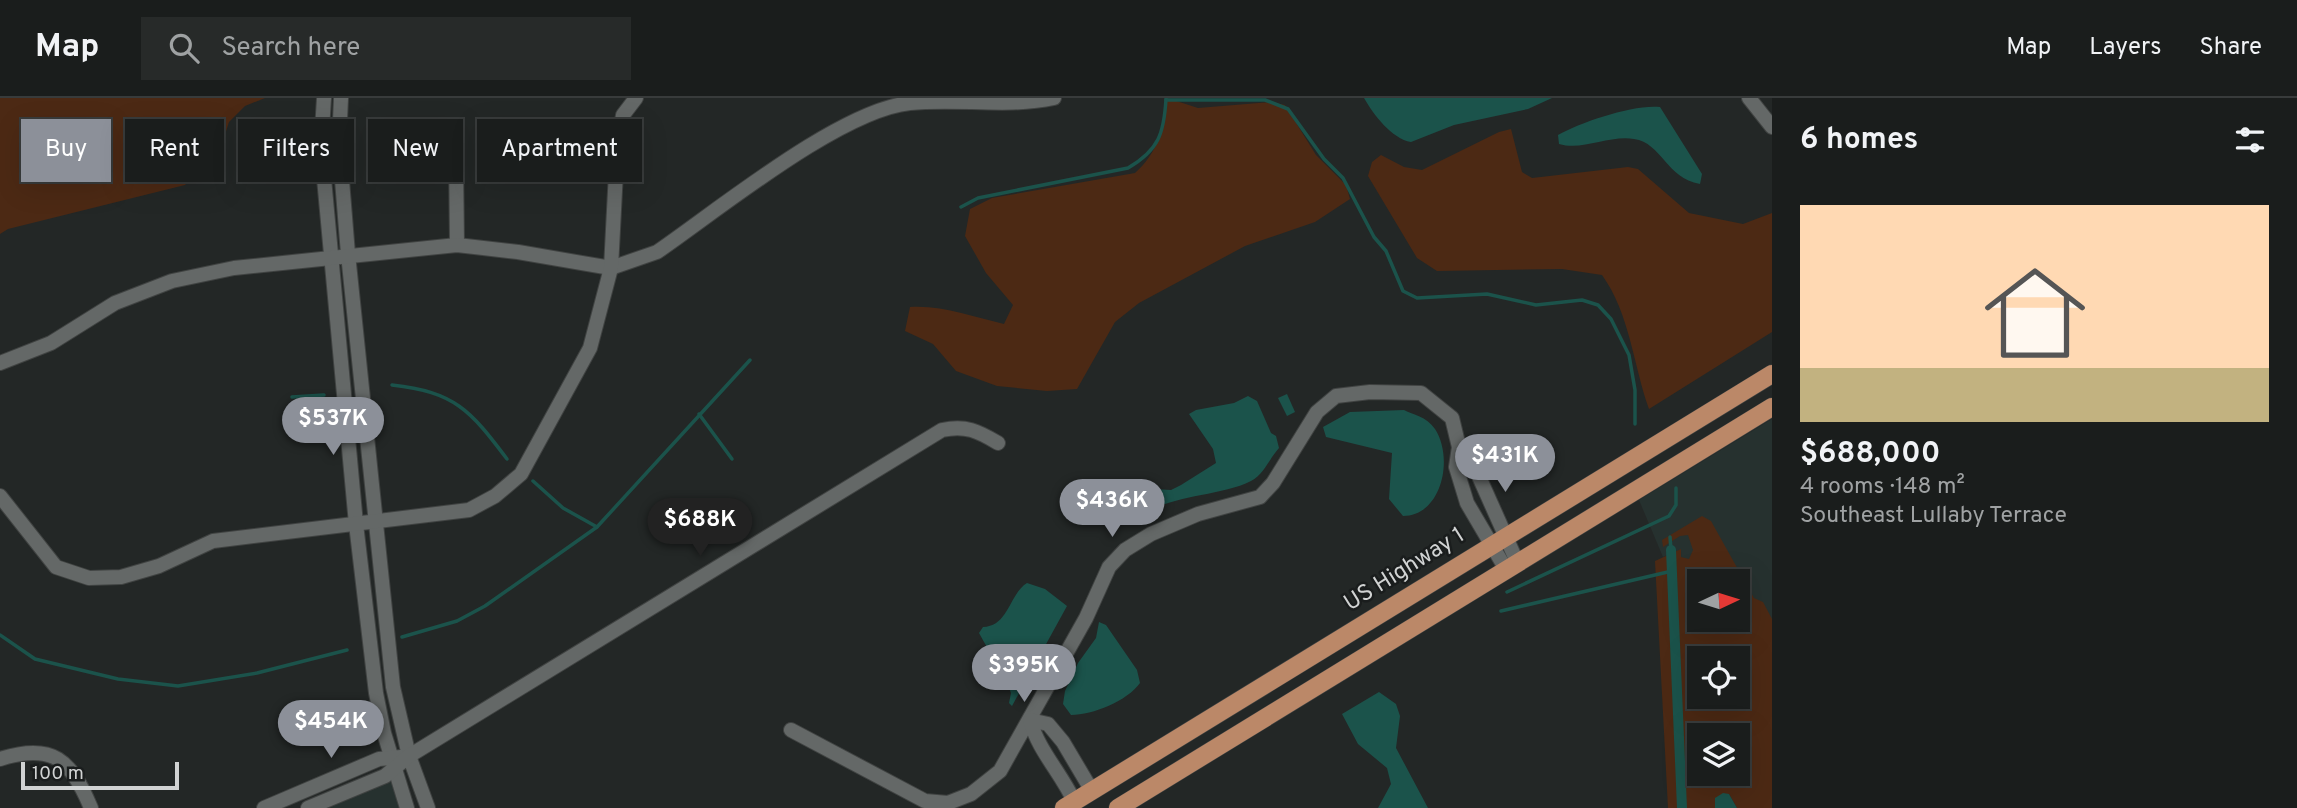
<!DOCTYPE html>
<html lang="en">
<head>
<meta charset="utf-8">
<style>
	body { margin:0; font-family:Overpass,sans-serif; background:#272a29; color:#f1f3f6; height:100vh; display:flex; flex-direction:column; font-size:26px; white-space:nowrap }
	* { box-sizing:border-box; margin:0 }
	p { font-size:23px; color:#9fa2a3 }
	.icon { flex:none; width:38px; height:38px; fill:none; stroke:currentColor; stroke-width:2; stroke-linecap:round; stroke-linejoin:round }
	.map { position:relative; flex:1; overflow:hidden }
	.sheet { display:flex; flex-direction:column; background:#1a1d1c; width:525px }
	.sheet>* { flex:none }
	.top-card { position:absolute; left:21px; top:21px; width:665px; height:63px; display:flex; gap:14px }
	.needle { width:46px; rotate:86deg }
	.fabs { position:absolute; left:1687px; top:471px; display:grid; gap:14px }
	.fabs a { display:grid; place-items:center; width:63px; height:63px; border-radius:0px; background:#1a1d1c; box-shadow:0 7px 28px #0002,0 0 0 2px #383b3b; font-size:35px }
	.scale { position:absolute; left:21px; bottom:18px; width:158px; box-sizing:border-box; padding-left:7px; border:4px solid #d1d3d3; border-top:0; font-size:19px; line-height:24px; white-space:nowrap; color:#d1d3d3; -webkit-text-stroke:5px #1a1d1d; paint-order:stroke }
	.price { position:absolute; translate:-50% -60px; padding:0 16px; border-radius:24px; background:#8c9099; color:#fff; font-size:23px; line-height:46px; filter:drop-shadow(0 2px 4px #0008) }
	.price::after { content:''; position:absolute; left:50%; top:42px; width:21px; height:16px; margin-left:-10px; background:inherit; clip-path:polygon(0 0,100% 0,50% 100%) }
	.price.selected { background:#222; color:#fff }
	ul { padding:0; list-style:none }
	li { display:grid; align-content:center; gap:14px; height:371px; padding:0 28px }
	li span { display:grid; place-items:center; height:217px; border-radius:0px; color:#555 }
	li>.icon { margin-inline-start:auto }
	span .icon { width:126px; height:126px; fill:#fffc; stroke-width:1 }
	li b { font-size:30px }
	h2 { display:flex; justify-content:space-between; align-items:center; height:84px; padding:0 28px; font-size:30px }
	.pill { padding:0 24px; border-radius:0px; background:#1a1d1c; box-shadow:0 7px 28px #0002,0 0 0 2px #383b3b; font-size:24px; line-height:63px }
	.pill.selected { background:#8c9099; color:#fff }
	header { display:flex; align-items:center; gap:42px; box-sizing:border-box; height:98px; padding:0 35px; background:#1a1d1c; border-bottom:2px solid #383b3b }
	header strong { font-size:33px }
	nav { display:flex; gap:38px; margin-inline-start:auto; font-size:24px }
	.search { width:490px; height:63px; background:#272a29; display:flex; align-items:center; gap:18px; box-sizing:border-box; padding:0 24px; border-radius:0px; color:#9fa2a3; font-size:26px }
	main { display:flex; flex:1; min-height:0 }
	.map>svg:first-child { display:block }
	.built { fill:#26312f; fill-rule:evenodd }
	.green { fill:#4c2914; fill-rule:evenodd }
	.water { fill:#1b534b }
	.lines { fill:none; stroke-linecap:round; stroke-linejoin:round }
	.stream { stroke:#1b534b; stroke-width:3.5 }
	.canal { stroke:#1b534b; stroke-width:10 }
	.minor-casing { stroke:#404342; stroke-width:16 }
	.major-casing { stroke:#404342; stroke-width:19 }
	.minor { stroke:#646867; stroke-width:14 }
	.major { stroke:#bb8868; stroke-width:18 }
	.labels { text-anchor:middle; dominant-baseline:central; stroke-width:5; stroke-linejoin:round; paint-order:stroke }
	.street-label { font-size:23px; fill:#d1d3d3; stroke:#1a1d1d }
</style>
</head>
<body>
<header>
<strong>Map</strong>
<div class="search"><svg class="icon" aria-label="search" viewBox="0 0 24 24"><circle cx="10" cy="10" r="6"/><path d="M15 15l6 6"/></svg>Search here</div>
<nav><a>Map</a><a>Layers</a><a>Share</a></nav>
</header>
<main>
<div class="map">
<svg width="1772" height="710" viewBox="0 0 1772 710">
	<rect width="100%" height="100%" fill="#232726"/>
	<!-- built -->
	<g class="built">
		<path d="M1772,321v389l-50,-20 -35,-21 -6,-217 -18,7 -24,-57zM1699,483h39v39h-39zM1699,560h39v38h-39zM1699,637h39v39h-39z"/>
		<path d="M391,680l10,30h-78z"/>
	</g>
	<!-- green -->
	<g class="green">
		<path d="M0,0h265l-20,8 -16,16 -7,22 -37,41 -177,44 -8,5z"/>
		<path d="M1167,0l31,10 73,-6 14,3 31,50 30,30 4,14 -35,23 -70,24 -106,57 -24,19 -38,67 -30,2 -50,-5 -41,-15 -23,-27 -28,-13 5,-24c33,-2 63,10 94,17l9,-19 -27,-32 -21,-37 5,-27 22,-11 143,-25c22,-19 30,-46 32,-75z"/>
		<path d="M1511,31l11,43 10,6 96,-11 10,2 51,44 54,11 29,-11v119l-123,77c-16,-45 -19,-95 -47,-134l-40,-6 -125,2 -20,-13 -49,-82 4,-14 9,-7 23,12 18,3 77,-38z"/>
		<path d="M1702,418l9,5 43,77 9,4 9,17v189h-35l-8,-14 -14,14h-47l-13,-247 26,-12v8l8,2 4,-9 -5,-15 -8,1 -17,11 -1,-7zM1699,483h39v39h-39zM1699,560h39v38h-39zM1699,637h39v39h-39z"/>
	</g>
	<!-- water -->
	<g class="water">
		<path d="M1364,0h188l-24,11 -74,16 -43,17c-19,-3 -38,-28 -47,-44z"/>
		<path d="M1660,9l42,67 -2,10c-34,-6 -38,-41 -66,-45 -25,-4 -51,12 -75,5l-1,-9c23,-13 76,-31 102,-28z"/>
		<path d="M1287,296l8,18 -8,4 -9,-18z"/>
		<path d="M1248,298l9,5 14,32 5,3 3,12c-10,11 -15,26 -28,33 -31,16 -84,13 -108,36l-10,-3 21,-25 17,1 10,-5 35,-22 -3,-14 -24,-35 7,-4 38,-7z"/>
		<path d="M1404,312c9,5 22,6 31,19 19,29 7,87 -32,87l-14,-17 3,-46 -66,-16 -3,-10 27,-15z"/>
		<path d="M1027,485l18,6 22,17 -55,100 -3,-3 2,-10 -3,-8 -29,-52 4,-6c26,-1 26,-33 44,-44z"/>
		<path d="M1099,524l7,3 31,45 3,13c-13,18 -47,32 -69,32l-8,-11 2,-13 13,-28 18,-25z"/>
		<path d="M1379,594l17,12 4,12 -4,32 32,60h-50l13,-24 -4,-16 -29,-24 -16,-30z"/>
		<path d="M1723,695l6,1 8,14h-22v-10z"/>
	</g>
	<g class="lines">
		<!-- stream -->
		<g class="stream">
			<path d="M1166,2h99l23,9 36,50 19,19 31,59 12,14 17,40 14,7 70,-4 49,11 46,-5 16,5 13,14 18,36 6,35v34"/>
			<path d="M961,109l17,-9 150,-30c31,-18 36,-35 38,-69"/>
			<path d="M392,287c63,7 78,25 115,74"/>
			<path d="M292,299l32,-2"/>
			<path d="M699,316l33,45"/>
			<path d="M533,383l30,27 34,19"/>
			<path d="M1670,439l1,13"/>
			<path d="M1507,494l162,-76 7,-11v-17"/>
			<path d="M1501,513l171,-40"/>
			<path d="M0,537l35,24 83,20 60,7 79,-13 90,-23"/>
			<path d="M402,539l55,-16 28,-15 112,-79 153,-167"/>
		</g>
		<!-- canal -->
		<path class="canal" d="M1671,452l11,258"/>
		<defs>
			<g id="minor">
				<path d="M324,0l-3,48 35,378 20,169 8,40 23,75"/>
				<path d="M341,0l-2,45 9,111 45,433 16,69 19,52"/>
				<path d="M1749,0l23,29"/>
				<path d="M456,61l1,86"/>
				<path d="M0,265l51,-20 64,-40 57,-22 62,-13 223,-23 61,7 93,16 46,-16c60,-41 183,-142 253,-149 48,-5 96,5 144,-5"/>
				<path d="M1459,349l13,14 46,103"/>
				<path d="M0,398l56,71 33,11 32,-1 38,-11 54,-25 256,-31 26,-14 26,-22 69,-126 21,-80 6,-116 6,-37 13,-17"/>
				<path d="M791,632l134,71 23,2 23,-9 29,-23 86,-153 23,-51 16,-17 26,-16 47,-20 62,-17 13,-14 44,-71 19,-16 34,-4 51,1 31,25 7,29 -3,20 11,36 40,68"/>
				<path d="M0,661c53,-17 71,1 91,49"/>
				<path d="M1074,703c-13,-28 -36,-51 -44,-81l18,4 15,18 29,49"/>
				<path d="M264,710l115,-49 22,-2"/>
				<path d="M308,710l77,-32 24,-20 533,-326c24,-5 36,1 56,13"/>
			</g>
			<g id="major">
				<path d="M1064,710l708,-434"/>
				<path d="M1118,710l654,-401"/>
			</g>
		</defs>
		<!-- minor casing -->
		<use href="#minor" class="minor-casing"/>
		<!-- major casing -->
		<use href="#major" class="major-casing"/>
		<!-- minor -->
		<use href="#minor" class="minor"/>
		<!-- major -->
		<use href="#major" class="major"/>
	</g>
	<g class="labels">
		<!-- street labels -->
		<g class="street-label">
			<text transform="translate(1405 472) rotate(-32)">US Highway 1</text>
		</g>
	</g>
</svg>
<div class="fabs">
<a><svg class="needle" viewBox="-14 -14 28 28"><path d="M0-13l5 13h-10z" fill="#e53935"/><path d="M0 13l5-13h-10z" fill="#9fa2a3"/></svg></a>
<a><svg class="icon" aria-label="locate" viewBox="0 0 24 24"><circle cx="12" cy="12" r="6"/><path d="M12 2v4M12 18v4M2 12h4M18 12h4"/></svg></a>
<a><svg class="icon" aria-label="layers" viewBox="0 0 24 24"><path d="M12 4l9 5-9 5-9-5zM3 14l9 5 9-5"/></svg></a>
</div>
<div class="scale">100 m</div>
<b class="price" style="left:333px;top:359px">$537K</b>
<b class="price" style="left:1505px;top:396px">$431K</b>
<b class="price" style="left:1112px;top:441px">$436K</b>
<b class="price selected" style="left:700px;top:460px">$688K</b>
<b class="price" style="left:1024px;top:606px">$395K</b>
<b class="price" style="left:331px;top:662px">$454K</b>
<div class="top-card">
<a class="pill selected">Buy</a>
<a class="pill">Rent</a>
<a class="pill">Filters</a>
<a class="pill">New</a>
<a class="pill">Apartment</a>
</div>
</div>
<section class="sheet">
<h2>6 homes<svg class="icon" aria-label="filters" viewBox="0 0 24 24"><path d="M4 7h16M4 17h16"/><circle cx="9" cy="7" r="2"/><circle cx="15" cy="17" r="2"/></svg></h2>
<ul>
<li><span style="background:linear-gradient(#ffd9b3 75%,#c2b280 0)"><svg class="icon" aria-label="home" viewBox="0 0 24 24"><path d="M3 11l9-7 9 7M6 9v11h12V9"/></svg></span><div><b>$688,000</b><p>4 rooms · 148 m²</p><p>Southeast Lullaby Terrace</p></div></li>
</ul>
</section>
</main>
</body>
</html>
